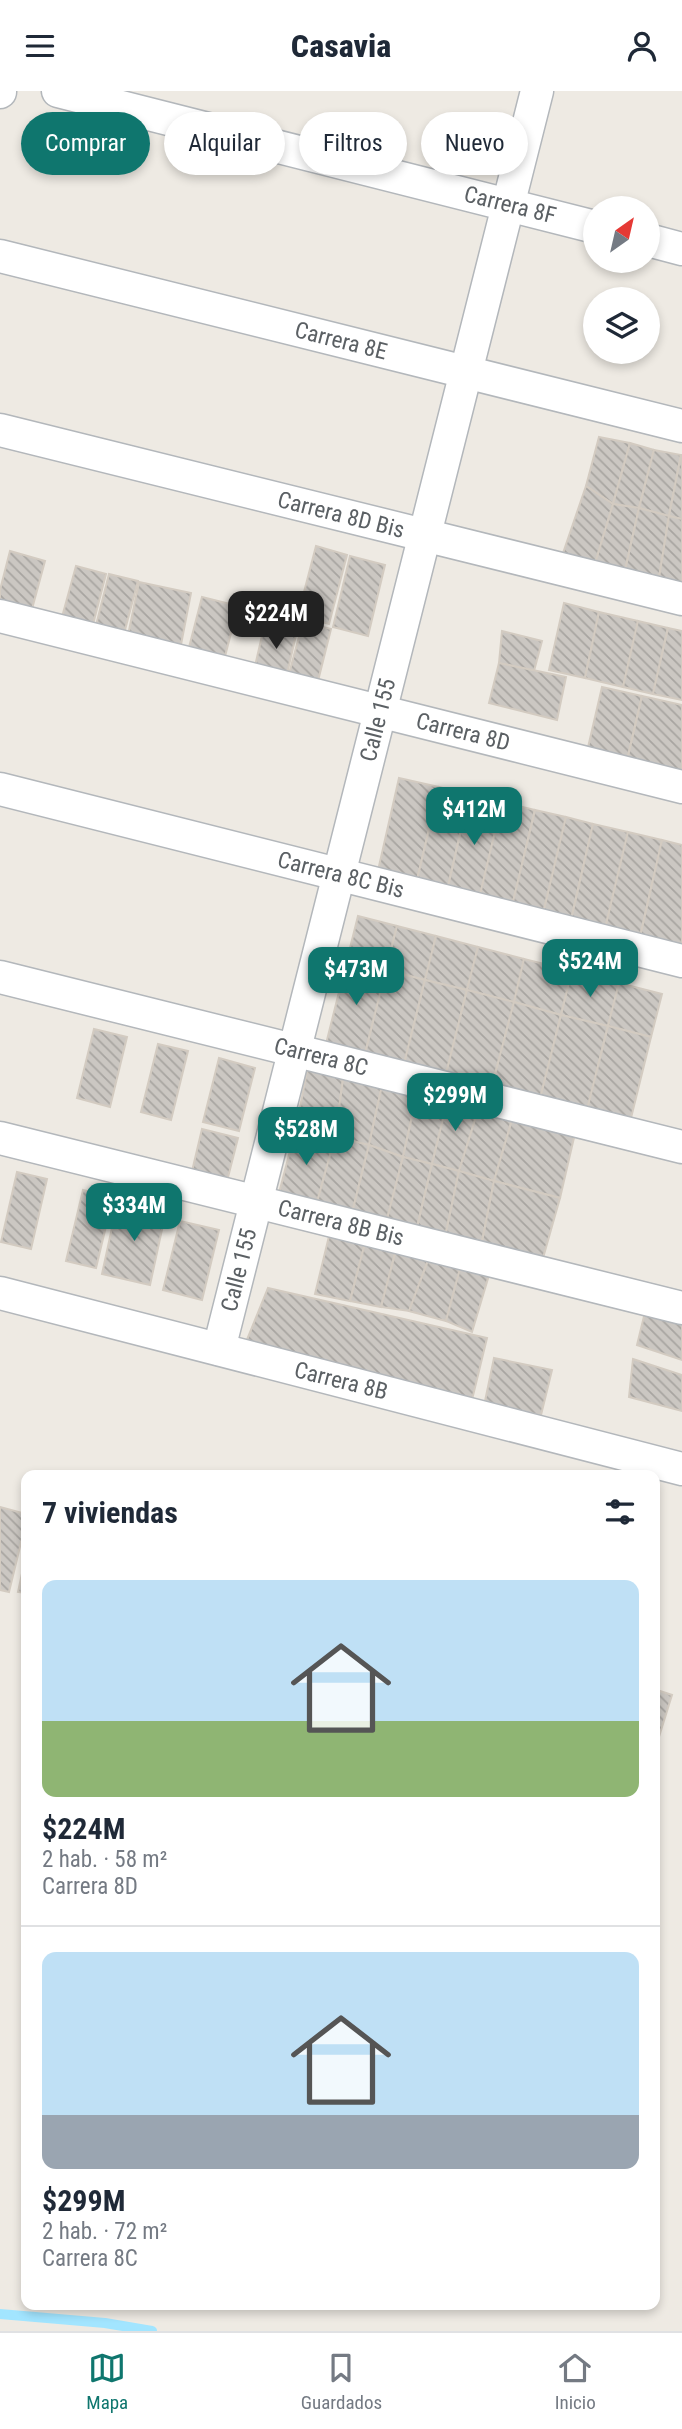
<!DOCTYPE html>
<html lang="es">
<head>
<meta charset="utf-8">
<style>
	body { margin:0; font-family:"Roboto Condensed",sans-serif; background:#f6f6f7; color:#1f2937; height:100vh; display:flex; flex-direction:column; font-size:26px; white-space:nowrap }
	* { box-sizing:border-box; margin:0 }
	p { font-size:23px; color:#747a83 }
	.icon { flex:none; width:38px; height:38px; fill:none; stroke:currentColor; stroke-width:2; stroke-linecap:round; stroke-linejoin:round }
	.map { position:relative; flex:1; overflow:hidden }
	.panel { position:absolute; left:21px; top:1379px; width:639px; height:840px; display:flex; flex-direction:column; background:#fff; border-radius:14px; box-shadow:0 4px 10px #0003 }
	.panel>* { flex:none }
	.guide { position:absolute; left:21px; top:21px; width:640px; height:63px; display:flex; gap:14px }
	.needle { width:46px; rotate:34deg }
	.buttons { position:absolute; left:583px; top:105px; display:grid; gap:14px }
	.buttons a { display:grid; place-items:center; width:77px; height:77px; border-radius:50%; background:#fff; box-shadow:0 4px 10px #0003; font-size:35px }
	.price { position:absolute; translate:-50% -60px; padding:0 16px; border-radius:14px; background:#0f766e; color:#fff; font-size:23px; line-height:46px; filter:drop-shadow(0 2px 4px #0008) }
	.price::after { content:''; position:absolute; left:50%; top:42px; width:21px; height:16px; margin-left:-10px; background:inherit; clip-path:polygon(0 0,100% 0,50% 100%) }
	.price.selected { background:#222; color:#fff }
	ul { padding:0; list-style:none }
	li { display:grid; align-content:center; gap:14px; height:371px; padding:0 21px }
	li+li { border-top:2px solid #e0e1e3 }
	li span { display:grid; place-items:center; height:217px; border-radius:14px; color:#555 }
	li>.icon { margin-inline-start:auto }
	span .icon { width:126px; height:126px; fill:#fffc; stroke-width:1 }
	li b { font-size:30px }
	h2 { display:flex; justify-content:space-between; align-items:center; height:84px; padding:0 21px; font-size:30px }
	.tag { padding:0 24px; border-radius:32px; background:#fff; box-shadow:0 4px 10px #0003; font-size:24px; line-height:63px }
	.tag.selected { background:#0f766e; color:#fff }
	header { display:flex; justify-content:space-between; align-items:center; height:91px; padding:0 21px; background:#fff; font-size:32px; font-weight:800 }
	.dock { display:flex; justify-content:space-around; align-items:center; height:98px; border-top:2px solid #e0e1e3; background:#fff; font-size:19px; color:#747a83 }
	.dock a { display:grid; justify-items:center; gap:4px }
	.dock .selected { color:#0f766e }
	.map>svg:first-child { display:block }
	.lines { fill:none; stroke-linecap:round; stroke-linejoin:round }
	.stream { stroke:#a2e5ff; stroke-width:10 }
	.building { fill:url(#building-back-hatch); stroke:#d3cbc1; stroke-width:2 }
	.minor-casing { stroke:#b3b7bb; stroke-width:35 }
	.minor { stroke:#fff; stroke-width:32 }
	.labels { text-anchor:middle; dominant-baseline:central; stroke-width:6; stroke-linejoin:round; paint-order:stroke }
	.street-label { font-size:23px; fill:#5b6064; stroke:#fff }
</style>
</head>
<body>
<header><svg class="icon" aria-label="menu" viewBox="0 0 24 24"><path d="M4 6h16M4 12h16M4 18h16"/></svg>Casavia<svg class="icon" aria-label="person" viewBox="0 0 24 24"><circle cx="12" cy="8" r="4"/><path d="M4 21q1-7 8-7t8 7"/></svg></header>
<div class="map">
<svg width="682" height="2240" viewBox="0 0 682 2240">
	<defs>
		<pattern id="building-back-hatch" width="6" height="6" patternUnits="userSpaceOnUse" patternTransform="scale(1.75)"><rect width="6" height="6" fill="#cbc7c2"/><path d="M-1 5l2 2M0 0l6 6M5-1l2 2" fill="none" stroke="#a8a5a1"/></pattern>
	</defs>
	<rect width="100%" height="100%" fill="#eeeae3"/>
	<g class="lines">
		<!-- stream -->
		<path class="stream" d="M0,2223l105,9 47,8"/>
	</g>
	<!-- building -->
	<g class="building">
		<path d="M599,346l31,6 -17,61 -27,-18z"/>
		<path d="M630,352l24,7 -15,58 -26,-4z"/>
		<path d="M654,359l27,5 -12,61 -30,-8z"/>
		<path d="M681,364h1v64l-13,-3z"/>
		<path d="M586,395l27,18 -19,63 -33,-8z"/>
		<path d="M613,413l26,4 -15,67 -30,-8z"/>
		<path d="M639,417l30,8 -11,68 -34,-9z"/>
		<path d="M669,425l13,3v71l-24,-6z"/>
		<path d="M316,455l31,9 -18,69 -31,-9z"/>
		<path d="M10,460l35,10 -16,59 -29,-7v-23z"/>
		<path d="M350,465l35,9 -17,71 -35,-9z"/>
		<path d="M76,475l30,8 -16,62 -31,-8z"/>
		<path d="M109,483l29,7 -17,64 -28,-8z"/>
		<path d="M139,491l52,11 -12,62 -53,-10z"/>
		<path d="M202,506l36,9 -16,62 -36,-9z"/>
		<path d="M564,512l35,9 -14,66 -36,-8z"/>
		<path d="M599,521l39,9 -15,66 -38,-9z"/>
		<path d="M267,523l32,8 -15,65 -32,-8z"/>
		<path d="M638,530l30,7 -15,66 -30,-7z"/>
		<path d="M303,531l28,7 -15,60 -29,-8z"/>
		<path d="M668,537l14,3v69l-29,-6z"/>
		<path d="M502,540l40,10 -8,30 -35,-8z"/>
		<path d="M499,572l67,14 -9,43 -68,-17z"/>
		<path d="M602,596l40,9 -16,69 -40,-9z"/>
		<path d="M642,605l40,9v73l-56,-13z"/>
		<path d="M399,687l40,9 -23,97 -39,-9z"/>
		<path d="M439,696l30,8 -22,96 -31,-7z"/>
		<path d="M469,704l33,7 -23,97 -32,-8z"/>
		<path d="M502,711l33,8 -23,96 -33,-7z"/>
		<path d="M535,719l31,7 -23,97 -31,-8z"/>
		<path d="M566,726l27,7 -22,96 -28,-6z"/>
		<path d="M593,733l35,8 -23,97 -34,-9z"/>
		<path d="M628,741l34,8 -22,97 -35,-8z"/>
		<path d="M662,749l20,5v102l-42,-10z"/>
		<path d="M358,825l39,10 -11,44 -39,-10z"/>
		<path d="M397,835l39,10 -11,44 -39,-10z"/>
		<path d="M436,845l42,11 -11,43 -42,-10z"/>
		<path d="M478,856l46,12 -10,43 -47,-12z"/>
		<path d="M524,868l48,12 -11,44 -47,-13z"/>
		<path d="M347,869l39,10 -21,84 -39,-10z"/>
		<path d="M386,879l39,10 -21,84 -39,-10z"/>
		<path d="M572,880l47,12 -11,43 -47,-11z"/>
		<path d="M425,889l42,10 -21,84 -42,-10z"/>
		<path d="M619,892l43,11 -11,43 -43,-11z"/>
		<path d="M467,899l47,12 -22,84 -46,-12z"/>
		<path d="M514,911l47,13 -21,84 -48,-13z"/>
		<path d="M561,924l47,11 -21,84 -47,-11z"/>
		<path d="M608,935l43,11 -21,85 -43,-12z"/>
		<path d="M94,938l33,8 -17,70 -33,-9z"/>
		<path d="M158,953l30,7 -17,69 -30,-8z"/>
		<path d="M310,965l35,9 -10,72 -39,-9z"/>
		<path d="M219,967l36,10 -16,63 -36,-9z"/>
		<path d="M345,974l39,11 -15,69 -34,-8z"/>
		<path d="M384,985l35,9 -16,72 -34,-12z"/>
		<path d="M419,994l30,10 -17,69 -29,-7z"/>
		<path d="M449,1004l31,9 -21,67 -27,-7z"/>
		<path d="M480,1013l34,9 -20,68 -35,-10z"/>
		<path d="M514,1022l62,16 -16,69 -66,-17z"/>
		<path d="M296,1037l39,9 -19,69 -38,-9z"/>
		<path d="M202,1038l36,9 -14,55 -35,-9z"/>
		<path d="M335,1046l34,8 -18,72 -35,-11z"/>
		<path d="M369,1054l34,12 -18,70 -34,-10z"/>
		<path d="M403,1066l29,7 -17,72 -30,-9z"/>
		<path d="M432,1073l27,7 -15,71 -29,-6z"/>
		<path d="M459,1080l35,10 -14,71 -36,-10z"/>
		<path d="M17,1081l30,7 -16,70 -30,-7z"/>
		<path d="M494,1090l66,17 -19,67 -61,-13z"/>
		<path d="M83,1099l30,7 -17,71 -30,-7z"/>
		<path d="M118,1109l48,11 -16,74 -48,-11z"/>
		<path d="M180,1130l39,9 -17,70 -39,-10z"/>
		<path d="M330,1141l35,11 -15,58 -35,-7z"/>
		<path d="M365,1152l31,7 -15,57 -31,-6z"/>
		<path d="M396,1159l33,8 -20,53 -28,-4z"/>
		<path d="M429,1167l32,7 -15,56 -37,-10z"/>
		<path d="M461,1174l28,10 -17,57 -26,-11z"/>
		<path d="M268,1197l219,50 -17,70 -226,-61z"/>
		<path d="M646,1217l36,10v42l-45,-15z"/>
		<path d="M494,1267l58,12 -11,45 -57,-9z"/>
		<path d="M633,1268l49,16v36l-53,-14z"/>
		<path d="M0,1416l26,7v8l-17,70 -9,-2z"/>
		<path d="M26,1464v38l-8,-1z"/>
		<path d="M654,1598l18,6 -18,58z"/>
	</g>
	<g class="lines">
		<defs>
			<g id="minor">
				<path d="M58,0l537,136"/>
				<path d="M0,1v-1"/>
				<path d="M648,149l34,9"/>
				<path d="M0,165l682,170"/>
				<path d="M0,339l682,169"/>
				<path d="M0,525l682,171"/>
				<path d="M0,698l682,172"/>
				<path d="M0,886l682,170"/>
				<path d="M0,1047l682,170"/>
				<path d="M0,1202l682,176"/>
				<path d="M219,1258l318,-1258"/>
			</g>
		</defs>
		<!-- minor casing -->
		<use href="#minor" class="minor-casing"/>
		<!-- minor -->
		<use href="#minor" class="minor"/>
	</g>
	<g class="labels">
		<!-- street labels -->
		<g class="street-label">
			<text transform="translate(510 114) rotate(14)">Carrera 8F</text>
			<text transform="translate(341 250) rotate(14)">Carrera 8E</text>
			<text transform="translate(341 424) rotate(14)">Carrera 8D Bis</text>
			<text transform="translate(378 629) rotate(-76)">Calle 155</text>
			<text transform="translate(463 641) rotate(14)">Carrera 8D</text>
			<text transform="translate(341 784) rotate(14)">Carrera 8C Bis</text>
			<text transform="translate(321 966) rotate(14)">Carrera 8C</text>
			<text transform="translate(341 1132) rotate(14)">Carrera 8B Bis</text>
			<text transform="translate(239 1179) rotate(-76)">Calle 155</text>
			<text transform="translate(341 1290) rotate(14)">Carrera 8B</text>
		</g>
	</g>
</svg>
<div class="buttons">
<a><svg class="needle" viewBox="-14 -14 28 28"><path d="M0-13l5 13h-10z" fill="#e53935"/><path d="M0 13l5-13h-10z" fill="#747a83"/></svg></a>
<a><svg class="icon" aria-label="layers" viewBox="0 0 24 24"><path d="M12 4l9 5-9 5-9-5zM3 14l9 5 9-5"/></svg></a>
</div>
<b class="price selected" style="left:276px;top:560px">$224M</b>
<b class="price" style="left:474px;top:756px">$412M</b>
<b class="price" style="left:590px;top:908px">$524M</b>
<b class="price" style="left:356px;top:916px">$473M</b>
<b class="price" style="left:455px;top:1042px">$299M</b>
<b class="price" style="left:306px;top:1076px">$528M</b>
<b class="price" style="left:134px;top:1152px">$334M</b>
<div class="guide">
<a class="tag selected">Comprar</a>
<a class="tag">Alquilar</a>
<a class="tag">Filtros</a>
<a class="tag">Nuevo</a>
</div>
<section class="panel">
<h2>7 viviendas<svg class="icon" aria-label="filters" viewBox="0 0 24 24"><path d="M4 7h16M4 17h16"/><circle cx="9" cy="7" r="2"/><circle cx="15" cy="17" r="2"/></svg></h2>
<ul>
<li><span style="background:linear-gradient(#bfe0f5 65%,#8fb573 0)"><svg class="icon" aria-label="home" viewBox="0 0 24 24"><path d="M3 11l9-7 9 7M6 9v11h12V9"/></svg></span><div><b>$224M</b><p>2 hab. · 58 m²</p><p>Carrera 8D</p></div></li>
<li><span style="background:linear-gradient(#bfe0f5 75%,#9aa5b1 0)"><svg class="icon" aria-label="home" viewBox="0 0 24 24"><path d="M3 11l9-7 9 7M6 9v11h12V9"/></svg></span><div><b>$299M</b><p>2 hab. · 72 m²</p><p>Carrera 8C</p></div></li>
</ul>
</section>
</div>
<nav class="dock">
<a class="selected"><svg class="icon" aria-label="map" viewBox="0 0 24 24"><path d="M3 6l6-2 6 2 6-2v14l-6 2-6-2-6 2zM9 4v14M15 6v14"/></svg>Mapa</a>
<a><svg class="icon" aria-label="saved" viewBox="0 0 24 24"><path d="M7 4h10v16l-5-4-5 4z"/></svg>Guardados</a>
<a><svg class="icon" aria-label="home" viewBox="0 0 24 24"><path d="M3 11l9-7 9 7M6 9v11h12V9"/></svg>Inicio</a>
</nav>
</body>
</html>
